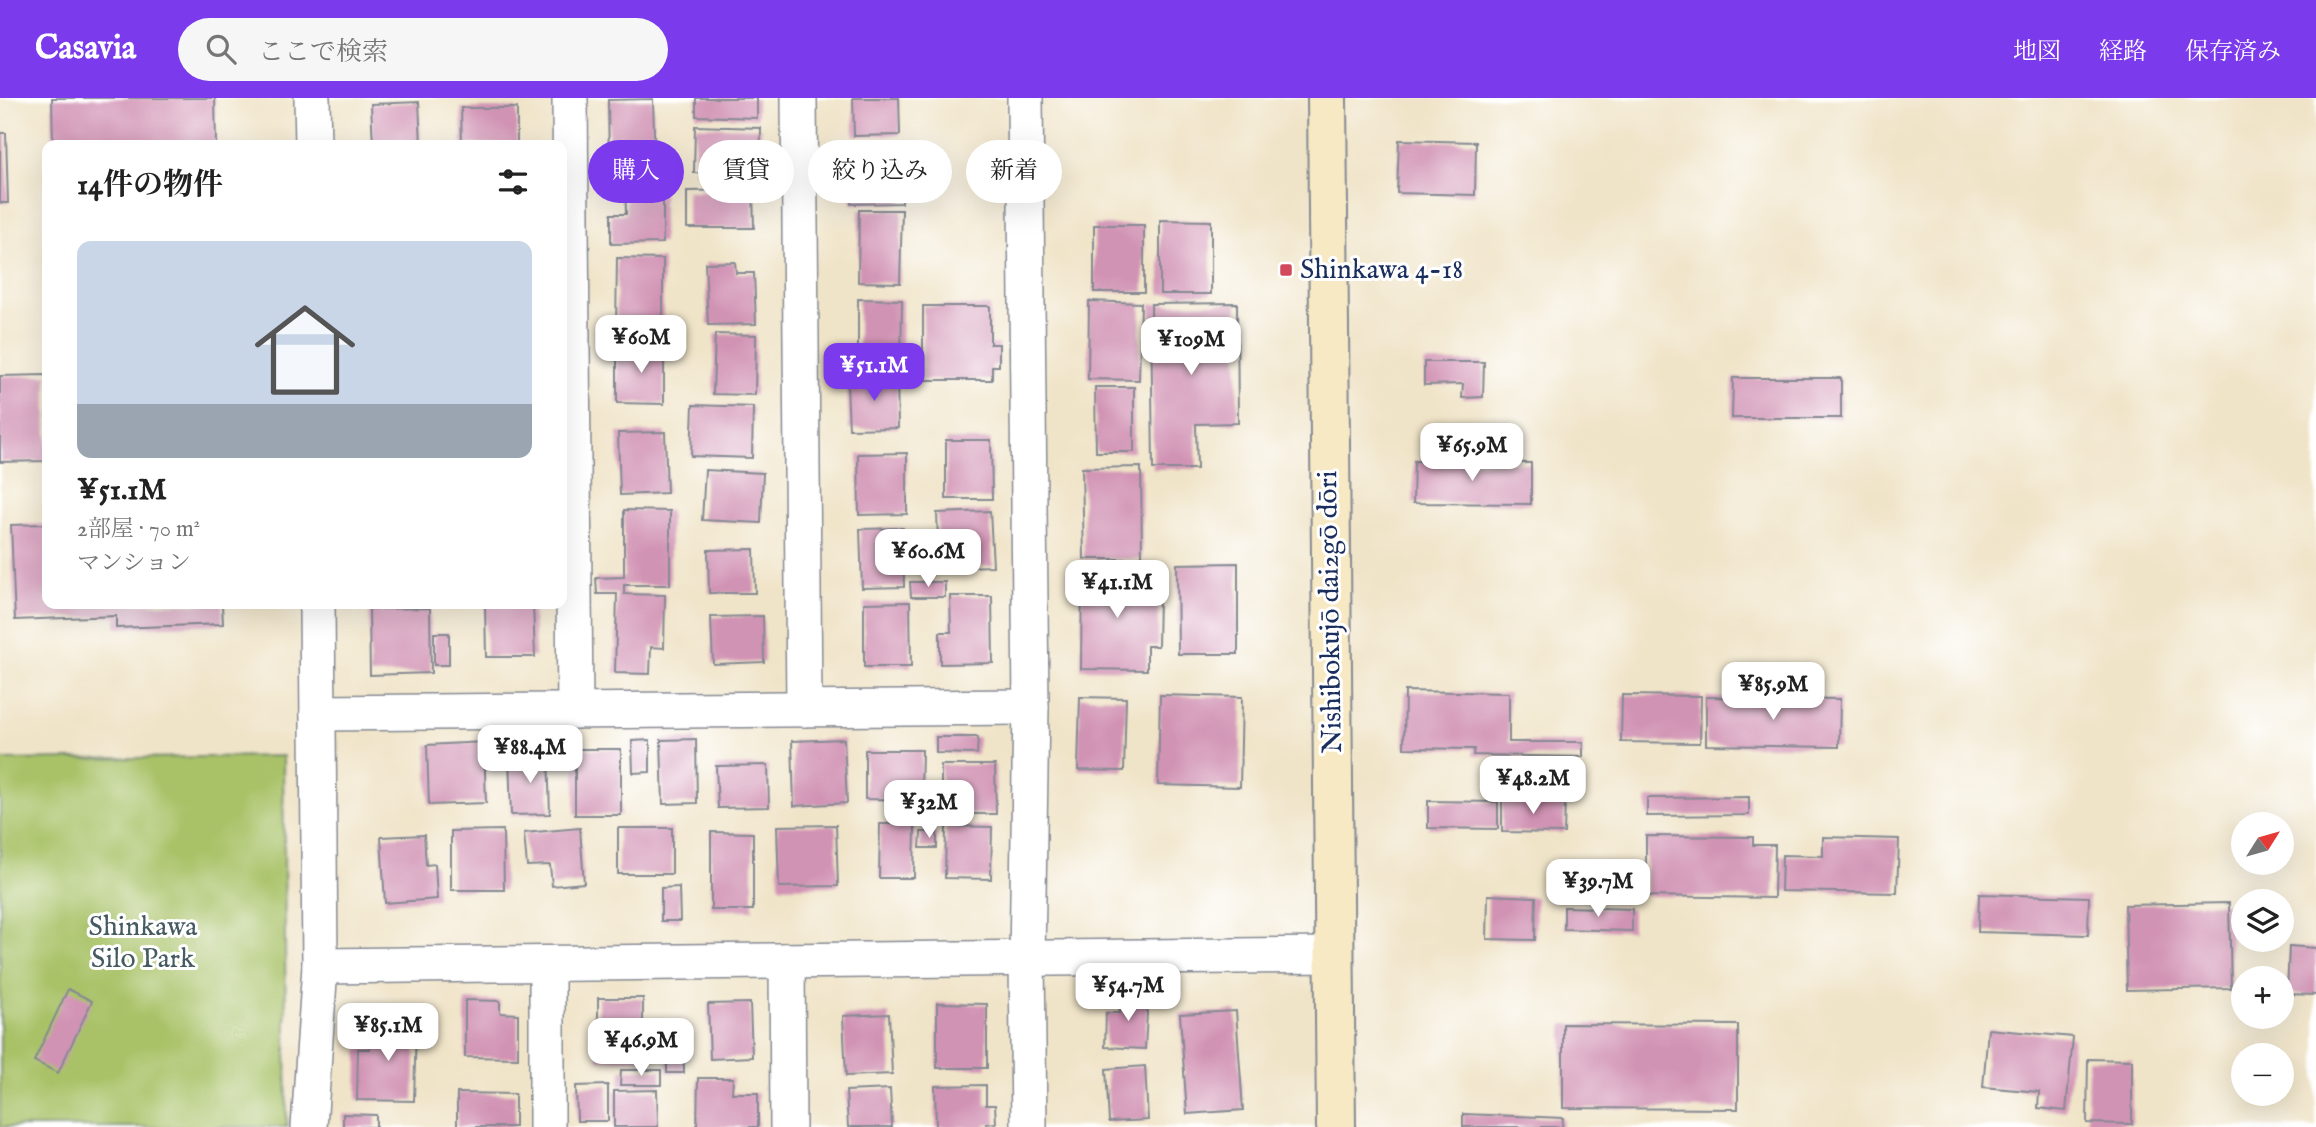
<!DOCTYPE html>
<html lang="ja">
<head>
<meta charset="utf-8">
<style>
	body { margin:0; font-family:"IM FELL English","Noto Serif JP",serif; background:#f6f6f6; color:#222; height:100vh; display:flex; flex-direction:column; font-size:26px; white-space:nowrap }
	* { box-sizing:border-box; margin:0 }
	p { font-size:23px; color:#767676 }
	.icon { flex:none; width:38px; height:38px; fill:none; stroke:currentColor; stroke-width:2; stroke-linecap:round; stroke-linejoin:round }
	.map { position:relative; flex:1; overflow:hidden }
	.drawer { position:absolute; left:42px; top:42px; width:525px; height:469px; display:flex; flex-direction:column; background:#fff; border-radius:14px; box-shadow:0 7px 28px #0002 }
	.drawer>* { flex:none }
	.top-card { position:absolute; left:588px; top:42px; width:665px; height:63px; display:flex; gap:14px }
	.needle { width:46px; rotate:53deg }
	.controls { position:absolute; left:2231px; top:714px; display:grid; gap:14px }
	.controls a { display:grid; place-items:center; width:63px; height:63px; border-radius:50%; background:#fff; box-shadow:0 7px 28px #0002; font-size:35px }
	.price { position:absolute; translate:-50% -60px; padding:0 16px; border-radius:14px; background:#fff; color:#222; font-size:23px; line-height:46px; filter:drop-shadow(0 2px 4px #0008) }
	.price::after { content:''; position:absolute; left:50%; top:42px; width:21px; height:16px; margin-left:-10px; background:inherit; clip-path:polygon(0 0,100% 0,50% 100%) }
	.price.selected { background:#7c3aed; color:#fff }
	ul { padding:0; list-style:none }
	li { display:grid; align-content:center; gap:14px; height:371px; padding:0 35px }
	li span { display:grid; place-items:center; height:217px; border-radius:14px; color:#555 }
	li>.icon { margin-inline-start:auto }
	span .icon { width:126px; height:126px; fill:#fffc; stroke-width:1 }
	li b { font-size:30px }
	h2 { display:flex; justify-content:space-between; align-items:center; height:84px; padding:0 35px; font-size:30px }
	.pill { padding:0 24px; border-radius:32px; background:#fff; box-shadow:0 7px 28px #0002; font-size:24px; line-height:63px }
	.pill.selected { background:#7c3aed; color:#fff }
	header { display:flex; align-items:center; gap:42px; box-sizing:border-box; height:98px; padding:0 35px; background:#7c3aed; color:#fff }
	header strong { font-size:33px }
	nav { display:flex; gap:38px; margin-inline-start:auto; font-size:24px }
	.search { width:490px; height:63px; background:#f6f6f6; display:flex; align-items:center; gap:18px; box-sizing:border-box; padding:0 24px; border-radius:38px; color:#767676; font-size:26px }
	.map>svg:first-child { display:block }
	.green { fill:#a9c268; stroke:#627863; stroke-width:2 }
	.building { fill:#d193b4 }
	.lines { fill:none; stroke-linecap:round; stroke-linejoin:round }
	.street-casing { stroke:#868a93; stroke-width:38 }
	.secondary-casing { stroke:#868a93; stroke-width:42 }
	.street { stroke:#fff; stroke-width:35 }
	.secondary { stroke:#f7e9c3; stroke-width:38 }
	.poi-dot { fill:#d1495b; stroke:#fff; stroke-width:2.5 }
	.labels { text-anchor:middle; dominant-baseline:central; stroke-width:6; stroke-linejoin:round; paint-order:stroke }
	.poi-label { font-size:28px; fill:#1b2f5e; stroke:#fff; text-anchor:start }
	.street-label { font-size:28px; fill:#1b2f5e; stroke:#fff }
	.park-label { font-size:28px; fill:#465b61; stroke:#fff }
</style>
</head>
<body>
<header>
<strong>Casavia</strong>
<div class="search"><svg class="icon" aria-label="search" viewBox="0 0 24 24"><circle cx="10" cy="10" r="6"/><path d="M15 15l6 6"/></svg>ここで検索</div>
<nav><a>地図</a><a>経路</a><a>保存済み</a></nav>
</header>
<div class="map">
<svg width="2316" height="1029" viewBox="0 0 2316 1029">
	<rect width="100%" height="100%" fill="#fff"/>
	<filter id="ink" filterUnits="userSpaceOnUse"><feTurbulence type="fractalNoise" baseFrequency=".0143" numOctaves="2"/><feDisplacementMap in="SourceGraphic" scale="14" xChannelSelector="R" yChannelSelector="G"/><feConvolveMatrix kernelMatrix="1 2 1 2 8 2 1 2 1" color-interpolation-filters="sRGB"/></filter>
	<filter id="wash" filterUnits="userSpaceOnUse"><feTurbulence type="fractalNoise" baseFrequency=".00686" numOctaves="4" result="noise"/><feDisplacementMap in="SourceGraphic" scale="28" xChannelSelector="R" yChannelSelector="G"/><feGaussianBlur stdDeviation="1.57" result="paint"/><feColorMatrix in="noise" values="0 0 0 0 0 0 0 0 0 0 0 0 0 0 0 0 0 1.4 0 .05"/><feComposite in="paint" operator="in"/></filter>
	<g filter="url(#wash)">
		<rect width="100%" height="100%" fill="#f0e4c8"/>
		<!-- green -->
		<path class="green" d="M283,658l4,371h-287v-367z"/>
		<g id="blocks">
			<!-- building -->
			<g class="building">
				<path d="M52,0h163l1,47h-163z"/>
				<path d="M696,0h61v20l-61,-2z"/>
				<path d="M853,0h46l1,37 -46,1z"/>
				<path d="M653,1l2,66 -46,2 -1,-67z"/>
				<path d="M419,4l2,43h-48l-2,-41z"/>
				<path d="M461,10h56v35l-55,2z"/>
				<path d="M695,28l66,2 -1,46 -66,-1z"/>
				<path d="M0,35h6l2,70h-8z"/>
				<path d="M1399,42l77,2 -1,53 -78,-2z"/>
				<path d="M901,53l1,52 -51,1 -1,-52z"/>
				<path d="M663,75v70l-52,1v-30h15l-1,-40z"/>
				<path d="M753,92l1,38h-67v-37z"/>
				<path d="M859,112h43l-2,73 -42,-1z"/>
				<path d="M1160,122l51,1v73h-51z"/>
				<rect x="1094" y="127" width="50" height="67"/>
				<path d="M617,160l46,1v69h-47z"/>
				<path d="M735,164l1,11h18l2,51 -48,1 -3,-62z"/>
				<path d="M858,201l44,1 -1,63h-43z"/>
				<path d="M1089,203l52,2 -2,77 -51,-1z"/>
				<path d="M1237,205l1,120 -42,1 1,45h-44l-2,-165z"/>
				<path d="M923,208h67v38h9v22h-7v14h-69z"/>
				<path d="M715,236l41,1 -1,60 -42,-1z"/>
				<path d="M617,248h47v58l-47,-1z"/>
				<path d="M1424,264h60l-1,35 -21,1 1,-14 -39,1z"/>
				<path d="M897,276l1,54 -49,1 -2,-44 13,-1v-9z"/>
				<path d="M47,277v86l-47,1v-86z"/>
				<path d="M1733,280h108v40h-109z"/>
				<path d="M1095,289h39v65h-38z"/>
				<path d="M693,307l60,2 -1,51 -61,-2z"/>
				<path d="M665,334l2,61 -47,2 -2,-62z"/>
				<path d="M946,342h45l1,59h-46z"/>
				<path d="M907,355v61l-48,1 -1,-61z"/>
				<path d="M1414,363l117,2v41l-118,-1z"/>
				<path d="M1141,369l1,92h-58l-2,-91z"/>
				<path d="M705,372l58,3 -2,50 -59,-3z"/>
				<path d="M624,412l46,1v74h-46v9l41,1 -1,53 -13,-1 -1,27 -35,-1 2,-79h-20l-1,-16 28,-1z"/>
				<path d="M990,413l3,55 -54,2 -2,-55z"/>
				<path d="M47,426v80h175l1,20 -107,4v-12l-101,4 -4,-95z"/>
				<path d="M903,430l1,59 -42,1 -2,-59z"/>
				<path d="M754,451l1,44h-46l-1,-43z"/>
				<path d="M1238,465v91h-60l-1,-90z"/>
				<path d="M1082,472h65v26h12l-1,50h-11v24l-66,-1z"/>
				<path d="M910,484h35v15h-34z"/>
				<path d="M950,498h42l1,67 -53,1v-32h11z"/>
				<path d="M910,504l1,65h-47v-64z"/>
				<path d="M485,506h48l2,53h-49z"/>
				<path d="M430,510l1,65 -61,2 -1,-66z"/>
				<path d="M763,518l1,46 -51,2 -2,-47z"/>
				<rect x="434" y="535" width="15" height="32"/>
				<path d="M1405,593l104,2v49h74v15l-110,-2 1,-6 -70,-1z"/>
				<path d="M1160,597l82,2 -2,90 -82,-2z"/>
				<path d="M1622,597l79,1 -1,47 -79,-1z"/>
				<path d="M1080,599l46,1 -2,73 -46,-1z"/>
				<path d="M1706,599l134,2 -1,48 -133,-2z"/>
				<path d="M936,639h42l-1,17 -41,-1z"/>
				<path d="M696,641l1,64 -34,1 -2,-64z"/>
				<path d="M844,641l3,64 -53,3 -2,-65z"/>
				<path d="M650,642v32l-17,1 -1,-32z"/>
				<path d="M484,644l2,61 -57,2 -2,-60z"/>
				<path d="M488,651h15v18l-15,1z"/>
				<rect x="575" y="651" width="46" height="66"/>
				<path d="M865,652h57l-1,50 -56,-1z"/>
				<path d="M548,657l2,59 -39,1 -2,-59z"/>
				<path d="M768,667l1,42 -51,1 -2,-42z"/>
				<path d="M941,667h54l1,49h-55z"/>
				<path d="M1749,699v18l-102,1v-18z"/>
				<path d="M1502,701l63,1 -1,33 -62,-1z"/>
				<path d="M1428,703l70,1v27l-70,-1z"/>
				<path d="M880,726h35l-1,54h-35z"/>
				<path d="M836,727l2,61 -59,1 -2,-61z"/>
				<path d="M946,728l46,1 -1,52 -46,-1z"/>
				<path d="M580,730l4,55 -32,3 -2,-21 -23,1 -3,-33z"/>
				<rect x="618" y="730" width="54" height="46"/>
				<path d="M503,732l1,60h-53v-59z"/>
				<path d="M711,734l42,1v77h-42z"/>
				<path d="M921,734h16v16h-17z"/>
				<path d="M424,737l2,30 9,-1 2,35 -52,4 -4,-66z"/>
				<path d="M1646,738l107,1v8h22l-1,53 -128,-2z"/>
				<path d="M1823,739l76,2 -2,54 -116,-2 1,-36 41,1z"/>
				<path d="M679,789l1,34h-19v-33z"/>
				<path d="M1979,796l110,3 -1,38 -110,-3z"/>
				<path d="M1488,797l48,2 -1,43 -48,-1z"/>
				<path d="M2229,805l2,85 -104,2 -2,-85z"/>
				<path d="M1564,809l68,2v22l-68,-2z"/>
				<path d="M2289,848l27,2v47l-29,-1z"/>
				<path d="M68,891l24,12 -34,72 -24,-12z"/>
				<path d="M1121,896l27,1 -3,54 -40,-2 1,-34h14z"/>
				<rect x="598" y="900" width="45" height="62"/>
				<path d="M465,902l35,1v12l18,1v44l-53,-1z"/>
				<path d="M750,905l2,54 -42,2 -2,-55z"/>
				<path d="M937,905l50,1v64h-50z"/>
				<path d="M1236,913l7,99 -56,4 -7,-100z"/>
				<path d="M889,916l3,60 -46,2 -3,-60z"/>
				<path d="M371,924l45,1 -2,78 -57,-1 1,-51h12z"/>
				<path d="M1563,926l175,1v84l-175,-1z"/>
				<path d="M1988,931l85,8 -7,74 -28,-3 1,-16 -56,-5z"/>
				<path d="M667,938h16l1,37h-17z"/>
				<path d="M2088,961l44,1v64l-45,-1z"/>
				<path d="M1145,968l3,54 -39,2 -3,-53z"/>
				<path d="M621,972h40v15h-41z"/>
				<path d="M698,980h35l-1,15h26v34h-61z"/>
				<path d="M608,987v36h-31l-1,-35z"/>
				<path d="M986,987v20h9l1,18 -10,1v3h-50l-1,-41z"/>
				<path d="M890,991l2,38h-44l-2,-36z"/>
				<path d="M657,992l1,37h-44v-36z"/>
				<path d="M457,995l58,1v33h-58z"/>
				<path d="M343,1016l33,1v12h-33z"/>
				<path d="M1463,1016l100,4 -1,9h-99z"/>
			</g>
		</g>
	</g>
	<g filter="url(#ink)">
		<use href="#blocks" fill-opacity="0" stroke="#868a93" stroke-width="2"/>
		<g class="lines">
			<defs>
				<g id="street">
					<path d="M312,0l1,47"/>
					<path d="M570,0l5,613"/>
					<path d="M799,0l5,611"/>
					<path d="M1025,0l6,609 -4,252 2,168"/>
					<path d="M317,506l3,362 1014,-11"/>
					<path d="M318,615l713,-6"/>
					<path d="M787,863l1,166"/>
					<path d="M547,866v163"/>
					<path d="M309,1029l11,-161"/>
				</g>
				<path id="secondary" d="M1327,0l9,1029"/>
			</defs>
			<!-- street casing -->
			<use href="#street" class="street-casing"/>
			<!-- secondary casing -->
			<use href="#secondary" class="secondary-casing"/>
			<!-- street -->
			<use href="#street" class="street"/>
			<!-- secondary -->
			<use href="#secondary" class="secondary"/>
		</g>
	</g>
	<!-- markers -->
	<rect class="poi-dot" x="1279" y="165" width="14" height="14" rx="3.5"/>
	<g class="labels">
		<!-- poi labels -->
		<g class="poi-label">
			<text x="1300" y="172">Shinkawa 4-18</text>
		</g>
		<!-- street labels -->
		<g class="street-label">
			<text transform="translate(1331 514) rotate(-91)">Nishibokujō dai2gō dōri</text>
		</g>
		<!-- park labels -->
		<g class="park-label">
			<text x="143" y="829">Shinkawa<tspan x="143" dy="32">Silo Park</tspan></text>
		</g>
	</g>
</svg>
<div class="controls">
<a><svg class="needle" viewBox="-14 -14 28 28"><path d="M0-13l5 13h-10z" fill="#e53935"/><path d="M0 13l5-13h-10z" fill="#767676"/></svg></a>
<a><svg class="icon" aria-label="layers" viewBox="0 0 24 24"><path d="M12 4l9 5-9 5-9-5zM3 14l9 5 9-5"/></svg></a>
<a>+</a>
<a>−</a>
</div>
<b class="price" style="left:641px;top:277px">¥60M</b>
<b class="price" style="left:1191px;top:279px">¥109M</b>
<b class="price selected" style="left:874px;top:305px">¥51.1M</b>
<b class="price" style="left:1472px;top:385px">¥65.9M</b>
<b class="price" style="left:928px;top:491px">¥60.6M</b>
<b class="price" style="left:1117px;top:522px">¥41.1M</b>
<b class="price" style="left:1773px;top:624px">¥85.9M</b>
<b class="price" style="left:530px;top:687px">¥88.4M</b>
<b class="price" style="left:1533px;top:718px">¥48.2M</b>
<b class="price" style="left:929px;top:742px">¥32M</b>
<b class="price" style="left:1598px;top:821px">¥39.7M</b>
<b class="price" style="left:1128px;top:925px">¥54.7M</b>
<b class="price" style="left:388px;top:965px">¥85.1M</b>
<b class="price" style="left:641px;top:980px">¥46.9M</b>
<div class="top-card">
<a class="pill selected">購入</a>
<a class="pill">賃貸</a>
<a class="pill">絞り込み</a>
<a class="pill">新着</a>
</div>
<section class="drawer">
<h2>14件の物件<svg class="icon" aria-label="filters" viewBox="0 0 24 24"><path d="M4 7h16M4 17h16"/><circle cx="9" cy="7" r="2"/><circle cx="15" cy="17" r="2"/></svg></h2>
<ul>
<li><span style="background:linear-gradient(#c9d6e8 75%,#9aa5b1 0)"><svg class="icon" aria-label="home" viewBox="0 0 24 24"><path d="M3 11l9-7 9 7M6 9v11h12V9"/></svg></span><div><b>¥51.1M</b><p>2部屋 · 70 m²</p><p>マンション</p></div></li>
</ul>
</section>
</div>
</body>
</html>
